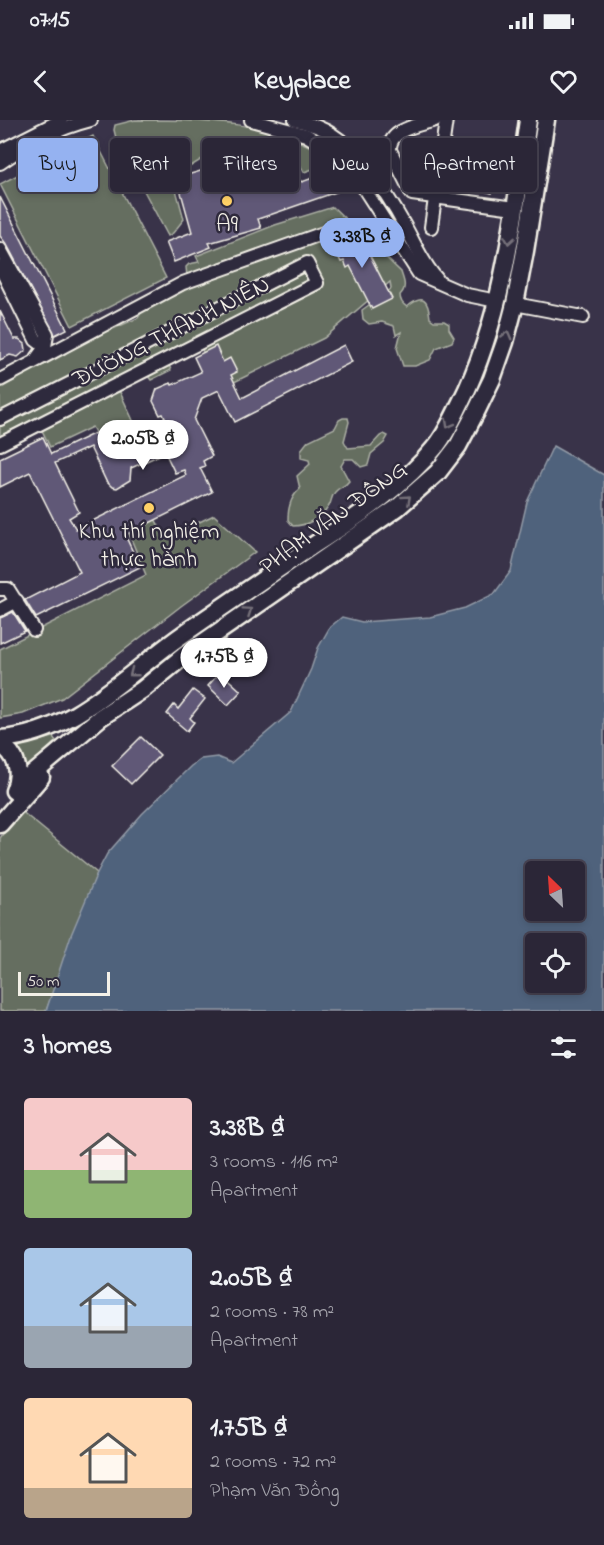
<!DOCTYPE html>
<html lang="en">
<head>
<meta charset="utf-8">
<style>
	body { margin:0; font-family:"Indie Flower",sans-serif; background:#373242; color:#f1f3f6; height:100vh; display:flex; flex-direction:column; font-size:22px; white-space:nowrap }
	* { box-sizing:border-box; margin:0 }
	p { font-size:20px; color:#a6a5ad }
	.icon { flex:none; width:33px; height:33px; fill:none; stroke:currentColor; stroke-width:2; stroke-linecap:round; stroke-linejoin:round }
	.map { position:relative; height:891px; overflow:hidden }
	.details { display:flex; flex-direction:column; background:#2b2637; flex:1 }
	.details>* { flex:none }
	.banner { position:absolute; left:18px; top:18px; width:568px; height:54px; display:flex; gap:12px }
	.needle { width:39px; rotate:335deg }
	.buttons { position:absolute; left:525px; top:741px; display:grid; gap:12px }
	.buttons a { display:grid; place-items:center; width:60px; height:60px; border-radius:6px; background:#2b2637; box-shadow:0 3px 9px #0003,0 0 0 2px #474352; font-size:30px }
	.scale { position:absolute; left:18px; bottom:15px; width:92px; box-sizing:border-box; padding-left:6px; border:3px solid #f4f1e8; border-top:0; font-size:16px; line-height:21px; white-space:nowrap; color:#f4f1e8; -webkit-text-stroke:4px #2f2a3d; paint-order:stroke }
	.price { position:absolute; translate:-50% -51px; padding:0 14px; border-radius:21px; background:#fff; color:#222; font-size:20px; line-height:39px; filter:drop-shadow(0 2px 3px #0008) }
	.price::after { content:''; position:absolute; left:50%; top:36px; width:18px; height:14px; margin-left:-9px; background:inherit; clip-path:polygon(0 0,100% 0,50% 100%) }
	.price.on { background:#95b2f1; color:#111 }
	ul { padding:0; list-style:none }
	li { display:flex; align-items:center; gap:18px; height:150px; padding:0 24px }
	li span { display:grid; place-items:center; flex:none; width:168px; height:120px; border-radius:6px; color:#555 }
	li>.icon { margin-inline-start:auto }
	span .icon { width:72px; height:72px; fill:#fffc; stroke-width:1 }
	li b { font-size:26px }
	h2 { display:flex; justify-content:space-between; align-items:center; height:72px; padding:0 24px; font-size:26px }
	.tag { padding:0 21px; border-radius:6px; background:#2b2637; box-shadow:0 3px 9px #0003,0 0 0 2px #474352; font-size:21px; line-height:54px }
	.tag.on { background:#95b2f1; color:#111 }
	.status { display:flex; justify-content:space-between; align-items:center; height:42px; padding:0 30px; background:#2b2637; direction:ltr }
	.status svg { height:16px; fill:currentColor }
	header { display:flex; justify-content:space-between; align-items:center; height:78px; padding:0 24px; background:#2b2637; font-size:27px; font-weight:700 }
	.map>svg:first-child { display:block }
	.green { fill:#656e61; stroke:#acb0a4; stroke-width:1.5 }
	.water { fill:#50627b; stroke:#929ba7; stroke-width:1.5; fill-rule:evenodd }
	.building { fill:#605977; stroke:#f4f1e8; stroke-width:1.5 }
	.lines { fill:none; stroke-linecap:round; stroke-linejoin:round }
	.minor-casing { stroke:#f4f1e8; stroke-width:16 }
	.major-casing { stroke:#f4f1e8; stroke-width:21 }
	.minor { stroke:#2f2a3d; stroke-width:12 }
	.major { stroke:#2f2a3d; stroke-width:16 }
	.oneway { stroke:#747079 }
	.poi-dot { fill:#ffd166; stroke:#2f2a3d; stroke-width:2 }
	.labels { text-anchor:middle; dominant-baseline:central; stroke-width:5; stroke-linejoin:round; paint-order:stroke }
	.poi-label { font-size:24px; fill:#f4f1e8; stroke:#2f2a3d }
	.street-label { font-size:24px; fill:#f4f1e8; stroke:#2f2a3d }
</style>
</head>
<body>
<div class="status"><b>07:15</b><svg viewBox="0 0 49 12"><path d="M0 12V9h3v3zM5 12V6h3v6zM10 12V3h3v9zM15 12V0h3v12zM26 1h20v11H26zM47 4h2v5h-2z"/></svg></div>
<header><svg class="icon" aria-label="back" viewBox="0 0 24 24"><path d="M15 5l-7 7 7 7"/></svg>Keyplace<svg class="icon" aria-label="heart" viewBox="0 0 24 24"><path d="M12 20l-8-8c-3-5 5-10 8-4 3-6 11-1 8 4z"/></svg></header>
<div class="map">
<svg width="604" height="891" viewBox="0 0 604 891">
	<rect width="100%" height="100%" fill="#393349"/>
	<filter id="ink" filterUnits="userSpaceOnUse"><feTurbulence type="fractalNoise" baseFrequency=".0167" numOctaves="2"/><feDisplacementMap in="SourceGraphic" scale="12" xChannelSelector="R" yChannelSelector="G"/><feConvolveMatrix kernelMatrix="1 2 1 2 8 2 1 2 1" color-interpolation-filters="sRGB"/></filter>
	<g filter="url(#ink)">
		<!-- green -->
		<g class="green">
			<path d="M135,0c76,0 137,0 201,41l-32,11 -7,-13 -7,-1 -12,-27 -32,10 -18,2 -37,23 -16,4 -3,5 12,44 -11,14 -5,3 -52,-98 -2,-8 1,-5z"/>
			<path d="M93,16l73,142 -94,48 -72,-142z"/>
			<path d="M333,87l68,65c2,7 7,15 -1,23 0,6 2,9 7,12 16,-13 21,-8 23,11l4,3h10l5,3v5l5,8 -2,5 -16,6 -6,12 -15,6h-12l-6,-18 4,-16 -5,3 -2,-9 -12,-4 -13,2 -6,-5 -1,-9 29,-21 -1,-7 -66,56 -98,48 -21,-29 -4,-10 -33,16 3,7 -20,10 -3,-4 -29,14 23,50 -6,3 -2,-4 -28,13 -14,-25 -42,20 -11,-23 -39,19v-57l3,1c14,-7 23,-13 34,-24l7,2 21,-11c3,-6 23,-30 30,-32 6,-1 13,6 18,7l25,-11 6,-10 11,-3 32,-29 -1,-9 3,-3 10,-2 -3,-6 79,-31z"/>
			<path d="M343,298h5l1,4 -5,19 4,7 23,-2 9,-10 4,-2 4,2 -4,7 -13,11 -3,11 -7,2 -8,-8h-8l-4,7 8,15c-4,6 -10,6 -14,11 -4,4 -3,9 -6,14 -7,12 -23,20 -36,20l-5,-6c0,-12 2,-23 12,-31l-3,-13 13,-12 -1,-4 -8,-2v-8l7,-9 27,-13 4,-8z"/>
			<path d="M214,395l41,37 -74,54 -119,92 -39,16 -23,4v-69l146,-74 -17,-41 26,-15 11,19z"/>
			<path d="M53,617l3,4 -27,25h-5l-7,-16 3,-4z"/>
			<path d="M20,690l77,63 -51,138h-46v-173z"/>
		</g>
		<!-- water -->
		<path class="water" d="M553,326l51,29v536h-558l25,-76 26,-62 10,-19 35,-40 49,-48 10,-7 16,-2 14,6 60,-51 20,-43 7,-21 12,-21 12,-10 20,5 68,-5 35,-9 29,-14 17,-23 16,-69zM536,752h38v38h-38zM536,824h38v38h-38z"/>
		<!-- building -->
		<g class="building">
			<path d="M275,29l8,22 9,3 10,8 30,-11 7,20 -81,28 3,9 -52,15 2,4 -37,15 -8,-20 26,-10 -15,-54z"/>
			<path d="M476,41l23,7 -7,25 -23,-6z"/>
			<path d="M0,77l67,132 -12,6 -48,-90 -7,-9z"/>
			<path d="M348,113l2,4 3,-2 3,7 2,-1 4,7 3,-2 27,53 -20,10 -22,-43 -3,2 -3,-7 -3,1 -3,-6 -3,1 -7,-14z"/>
			<path d="M0,191l14,28h5l6,5 1,6 -8,7 -8,-2 -10,5z"/>
			<path d="M344,225l8,17 -117,60 -16,-32 -17,8 -8,22 18,36 -9,5 2,5 -5,2 12,24 -87,43 15,32 -104,51 -11,-18 55,-28 -50,-100 -30,15v-29l43,-21 8,17 61,-29 14,29 27,-13 7,14 -29,13 -1,12 -13,8 -5,-1 -6,-6 -16,-34 -35,16 24,49 -10,6 7,11 110,-54 -2,-5 -9,3 -11,-23 13,-7 -14,-29 -3,1 -7,-14 4,-12 14,-6 1,2 29,-13 -7,-15 22,-11 7,16 7,-4 7,14 -6,3 11,23z"/>
			<path d="M13,492l12,19 -25,12v-25z"/>
			<path d="M220,552l21,19 -13,14 -20,-19z"/>
			<path d="M193,570l12,9 -15,19 4,4 -7,9 -20,-17 7,-9 4,4z"/>
			<path d="M141,617l19,18 -29,29 -19,-18z"/>
		</g>
		<g class="lines">
			<defs>
				<g id="minor">
					<path d="M251,0l55,15 30,18 16,17 67,104 48,21 30,6"/>
					<path d="M295,0c14,3 26,7 38,15 29,18 57,64 73,93 10,18 17,36 31,51"/>
					<path d="M435,0c-15,5 -47,9 -45,30l22,44 102,14"/>
					<path d="M0,31l61,-31"/>
					<path d="M0,43c27,-19 60,-35 91,-43"/>
					<path d="M431,107l15,-107"/>
					<path d="M0,129l47,85 -2,13"/>
					<path d="M0,147l36,73 9,7 -8,11"/>
					<path d="M515,184l68,13"/>
					<path d="M0,260l183,-97 149,-53"/>
					<path d="M0,299l307,-156 10,20 -317,161"/>
					<path d="M0,469h8l26,41"/>
					<path d="M0,490l17,-9"/>
				</g>
				<g id="major">
					<path d="M0,619c74,-5 125,-64 182,-104 44,-31 88,-60 132,-90 43,-28 90,-59 123,-100 10,-13 17,-29 24,-43 42,-84 54,-190 67,-282"/>
					<path d="M0,624c17,10 22,29 14,47"/>
					<path d="M17,665l16,-11 68,-57 41,-27 43,-35 212,-147 41,-36 20,-26 19,-36 15,-31 13,-37 10,-38 10,-53 21,-131"/>
					<path d="M0,704l41,-47"/>
				</g>
			</defs>
			<!-- minor casing -->
			<use href="#minor" class="minor-casing"/>
			<!-- major casing -->
			<use href="#major" class="major-casing"/>
			<!-- minor -->
			<use href="#minor" class="minor"/>
			<!-- major -->
			<use href="#major" class="major"/>
		</g>
		<!-- one-way arrows -->
		<defs><path id="oneway-chevron" d="M-2-3.5L2.5 0L-2 3.5" fill="none" stroke-width="1.6" stroke-linecap="round" stroke-linejoin="round" transform="scale(1.5)"/></defs>
		<g class="oneway">
			<use href="#oneway-chevron" transform="translate(509 120) rotate(99)"/>
			<use href="#oneway-chevron" transform="translate(507 215) rotate(-75)"/>
			<use href="#oneway-chevron" transform="translate(449 304) rotate(119)"/>
			<use href="#oneway-chevron" transform="translate(407 379) rotate(-42)"/>
			<use href="#oneway-chevron" transform="translate(248 491) rotate(-34)"/>
			<use href="#oneway-chevron" transform="translate(133 553) rotate(142)"/>
		</g>
	</g>
	<!-- markers -->
	<g class="poi-dot">
		<circle cx="227" cy="81" r="6"/>
		<circle cx="149" cy="388" r="6"/>
	</g>
	<g class="labels">
		<!-- poi labels -->
		<g class="poi-label">
			<text x="227" y="105">A9</text>
			<text x="149" y="412">Khu thí nghiệm<tspan x="149" dy="28">thực hành</tspan></text>
		</g>
		<!-- street labels -->
		<g class="street-label">
			<text transform="translate(172 213) rotate(-27)">ĐƯỜNG THANH NIÊN</text>
			<text transform="translate(334 399) rotate(-36)">PHẠM VĂN ĐỒNG</text>
		</g>
	</g>
</svg>
<div class="buttons">
<a><svg class="needle" viewBox="-14 -14 28 28"><path d="M0-13l5 13h-10z" fill="#e53935"/><path d="M0 13l5-13h-10z" fill="#a6a5ad"/></svg></a>
<a><svg class="icon" aria-label="locate" viewBox="0 0 24 24"><circle cx="12" cy="12" r="6"/><path d="M12 2v4M12 18v4M2 12h4M18 12h4"/></svg></a>
</div>
<div class="scale">50 m</div>
<b class="price on" style="left:362px;top:149px">3.38B ₫</b>
<b class="price" style="left:143px;top:351px">2.05B ₫</b>
<b class="price" style="left:224px;top:569px">1.75B ₫</b>
<div class="banner">
<a class="tag on">Buy</a>
<a class="tag">Rent</a>
<a class="tag">Filters</a>
<a class="tag">New</a>
<a class="tag">Apartment</a>
</div>
</div>
<section class="details">
<h2>3 homes<svg class="icon" aria-label="filters" viewBox="0 0 24 24"><path d="M4 7h16M4 17h16"/><circle cx="9" cy="7" r="2"/><circle cx="15" cy="17" r="2"/></svg></h2>
<ul>
<li><span style="background:linear-gradient(#f6c9c9 60%,#8fb573 0)"><svg class="icon" aria-label="home" viewBox="0 0 24 24"><path d="M3 11l9-7 9 7M6 9v11h12V9"/></svg></span><div><b>3.38B ₫</b><p>3 rooms · 116 m²</p><p>Apartment</p></div></li>
<li><span style="background:linear-gradient(#a9c7e8 65%,#9aa5b1 0)"><svg class="icon" aria-label="home" viewBox="0 0 24 24"><path d="M3 11l9-7 9 7M6 9v11h12V9"/></svg></span><div><b>2.05B ₫</b><p>2 rooms · 78 m²</p><p>Apartment</p></div></li>
<li><span style="background:linear-gradient(#ffd9b3 75%,#b9a48a 0)"><svg class="icon" aria-label="home" viewBox="0 0 24 24"><path d="M3 11l9-7 9 7M6 9v11h12V9"/></svg></span><div><b>1.75B ₫</b><p>2 rooms · 72 m²</p><p>Phạm Văn Đồng</p></div></li>
</ul>
</section>
</body>
</html>
